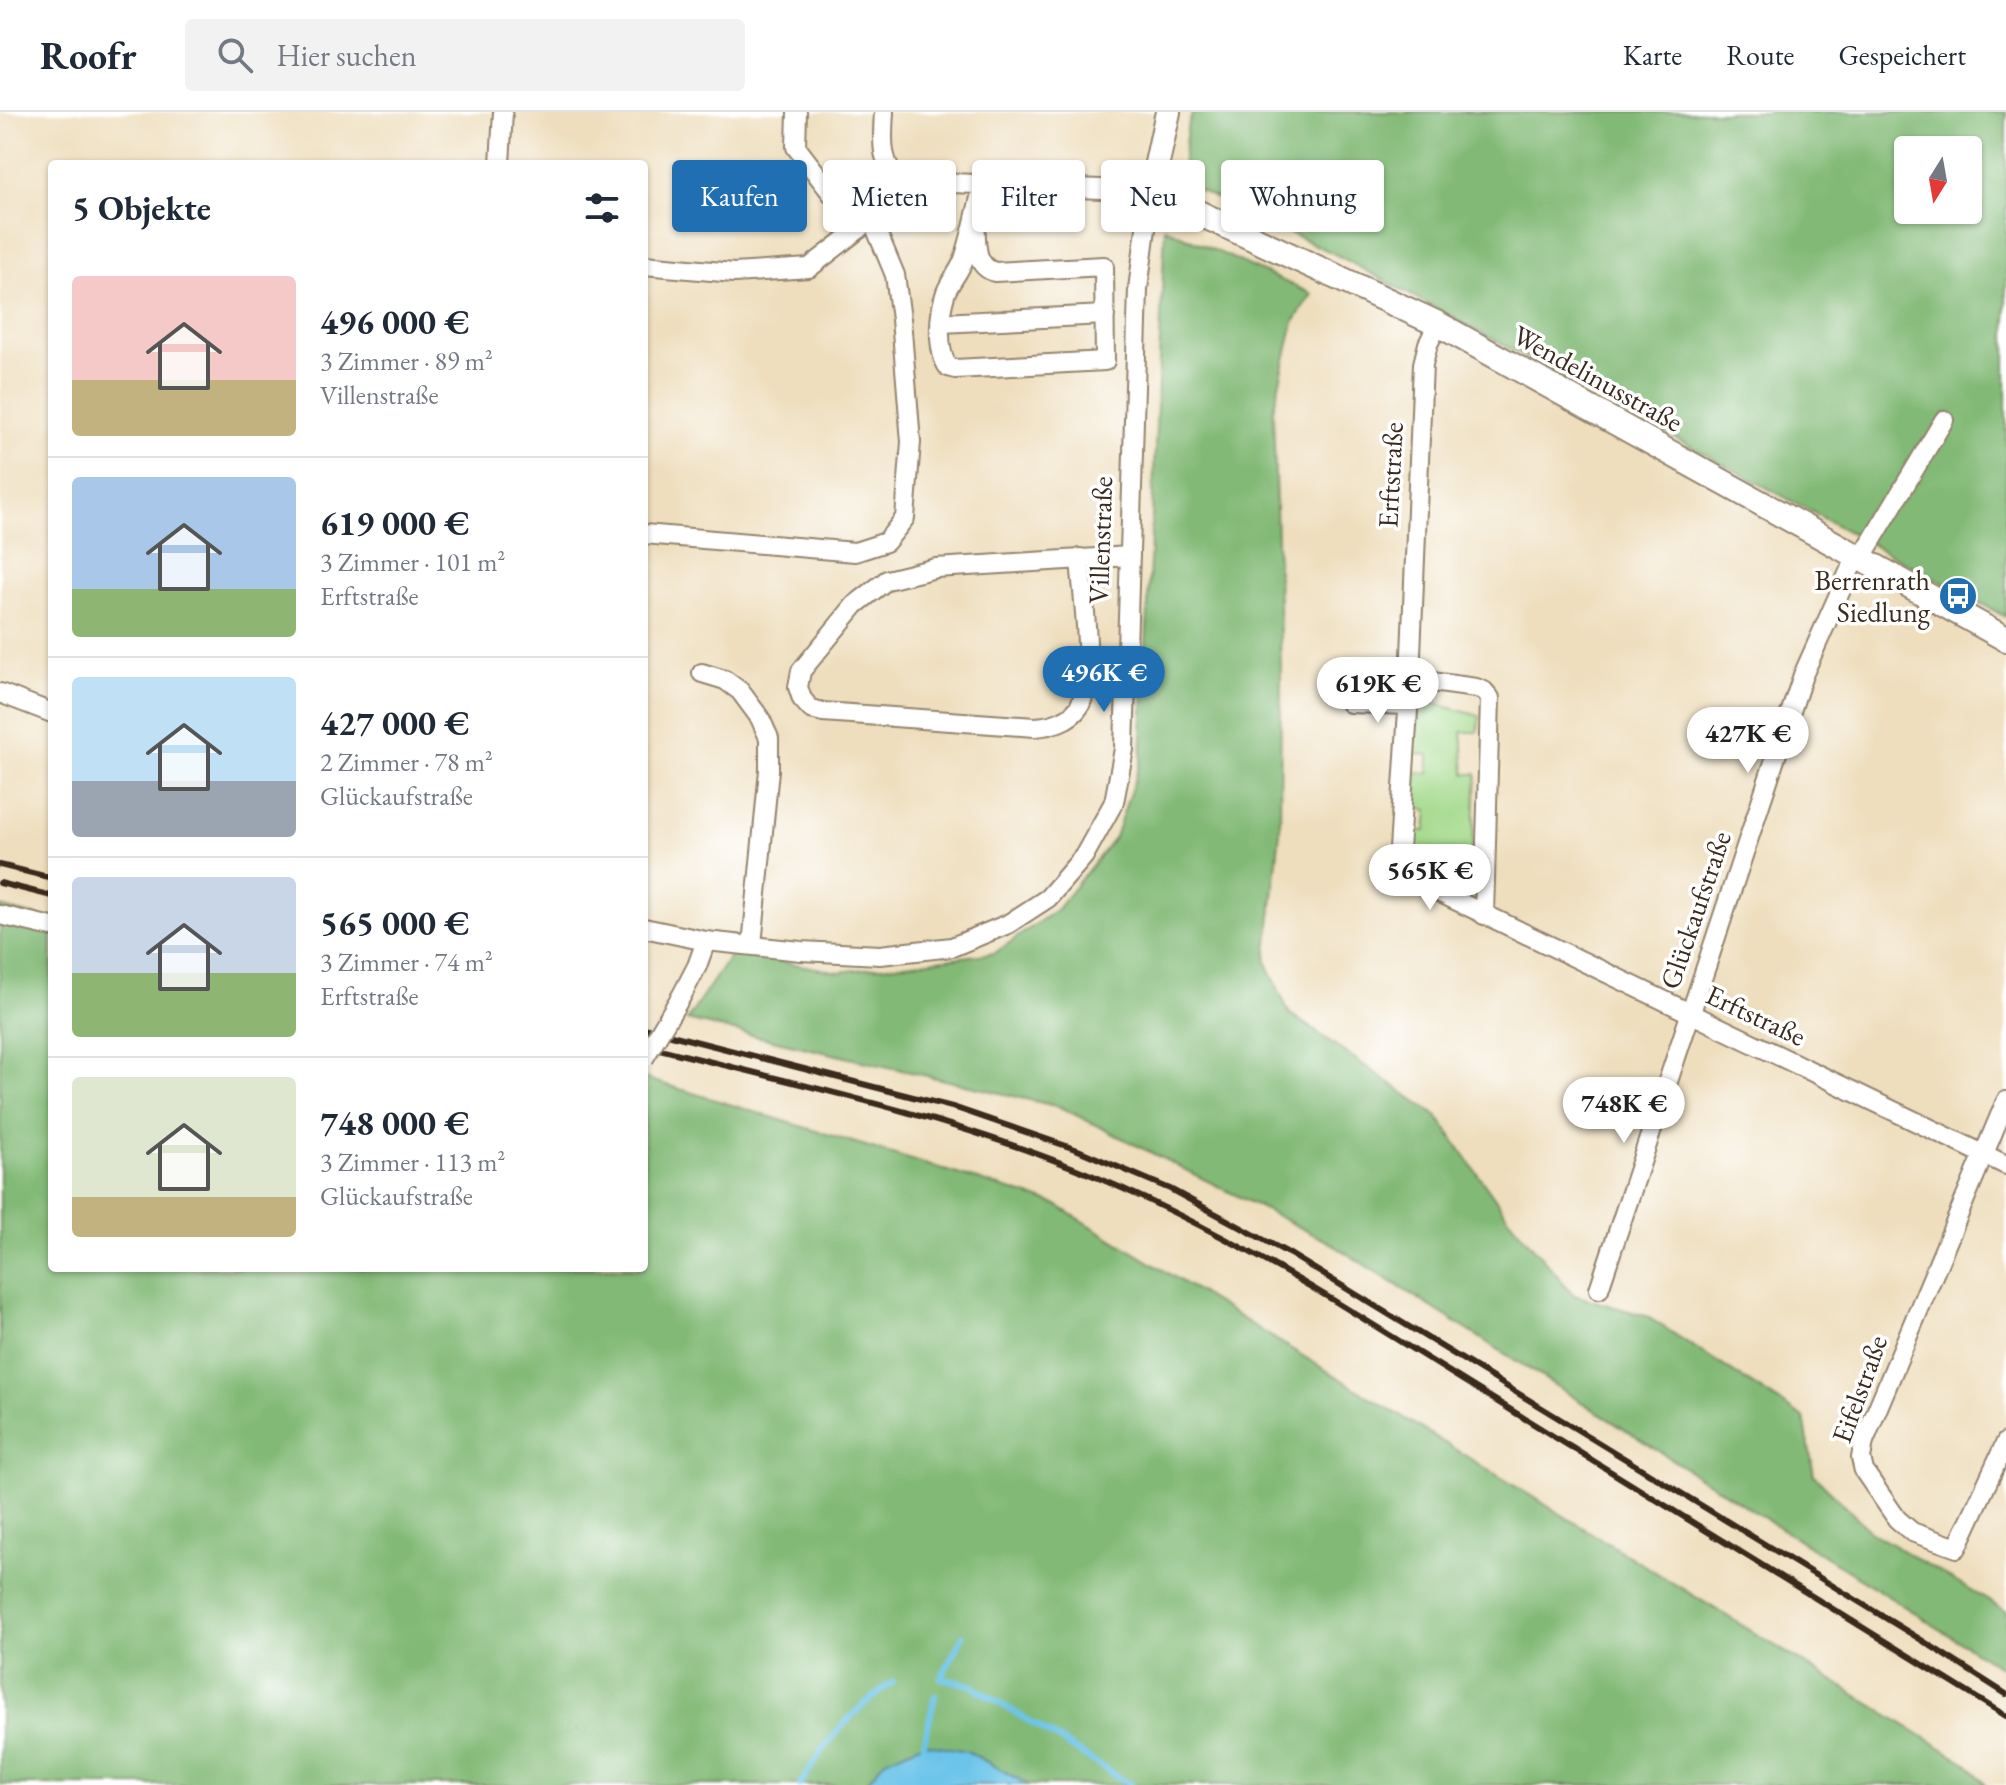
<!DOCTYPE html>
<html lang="de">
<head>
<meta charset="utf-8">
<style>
	body { margin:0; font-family:"EB Garamond",serif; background:#f2f2f3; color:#1f2937; height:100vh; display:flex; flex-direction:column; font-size:30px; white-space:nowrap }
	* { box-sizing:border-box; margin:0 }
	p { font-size:26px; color:#747a83 }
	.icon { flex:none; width:44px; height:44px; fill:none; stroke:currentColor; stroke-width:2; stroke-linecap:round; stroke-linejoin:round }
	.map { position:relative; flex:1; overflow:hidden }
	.side { position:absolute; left:48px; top:48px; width:600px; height:1112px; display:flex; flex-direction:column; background:#fff; border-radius:8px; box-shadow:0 2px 6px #0004 }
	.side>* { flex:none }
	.banner { position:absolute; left:672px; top:48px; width:760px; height:72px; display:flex; gap:16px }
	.needle { width:52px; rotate:191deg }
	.tools { position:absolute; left:1894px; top:24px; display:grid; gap:16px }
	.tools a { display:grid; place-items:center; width:88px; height:88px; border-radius:8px; background:#fff; box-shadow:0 2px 6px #0004; font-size:40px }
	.price { position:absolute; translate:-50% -68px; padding:0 18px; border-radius:28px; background:#fff; color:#222; font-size:26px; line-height:52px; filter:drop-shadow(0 2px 4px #0008) }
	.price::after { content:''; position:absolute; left:50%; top:48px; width:24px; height:18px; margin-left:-12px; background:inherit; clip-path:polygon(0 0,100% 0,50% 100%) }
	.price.selected { background:#1f6fb2; color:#fff }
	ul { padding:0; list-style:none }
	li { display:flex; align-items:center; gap:24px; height:200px; padding:0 24px }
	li+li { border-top:2px solid #e0e1e3 }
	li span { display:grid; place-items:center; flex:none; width:224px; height:160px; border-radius:8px; color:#555 }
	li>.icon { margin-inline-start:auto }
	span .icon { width:96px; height:96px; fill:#fffc; stroke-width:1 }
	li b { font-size:34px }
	h2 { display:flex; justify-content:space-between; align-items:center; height:96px; padding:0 24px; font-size:34px }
	.tag { padding:0 28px; border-radius:8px; background:#fff; box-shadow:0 2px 6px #0004; font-size:28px; line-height:72px }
	.tag.selected { background:#1f6fb2; color:#fff }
	header { display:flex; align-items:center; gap:48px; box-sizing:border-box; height:112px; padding:0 40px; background:#fff; border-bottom:2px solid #e0e1e3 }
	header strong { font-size:38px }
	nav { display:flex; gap:44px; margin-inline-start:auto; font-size:28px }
	.search { width:560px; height:72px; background:#f2f2f3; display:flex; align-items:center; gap:20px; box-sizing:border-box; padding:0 28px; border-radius:8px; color:#747a83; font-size:30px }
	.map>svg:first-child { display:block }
	.green { fill:#a3d98a; stroke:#6f8254; stroke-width:2 }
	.forest { fill:#82b976; stroke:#5e724a; stroke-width:2; fill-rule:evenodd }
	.water { fill:#6cc4ea; stroke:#547784; stroke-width:2 }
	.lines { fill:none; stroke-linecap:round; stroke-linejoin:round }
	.stream { stroke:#6cc4ea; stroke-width:6 }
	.minor-casing { stroke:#94846e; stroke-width:22 }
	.major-casing { stroke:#94846e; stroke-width:28 }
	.minor { stroke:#fff; stroke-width:18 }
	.major { stroke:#fff; stroke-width:24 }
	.rail { stroke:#3b2a1e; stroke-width:6 }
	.minor-bridge-casing { stroke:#94846e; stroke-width:22; stroke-linecap:butt }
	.minor-bridge { stroke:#fff; stroke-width:18 }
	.labels { text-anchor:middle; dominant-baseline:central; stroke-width:7; stroke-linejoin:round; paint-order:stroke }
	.street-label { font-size:28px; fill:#3b2a1e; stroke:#fff }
	.poi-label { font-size:28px; fill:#3b2a1e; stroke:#fff; text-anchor:end }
</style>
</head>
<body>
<header>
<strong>Roofr</strong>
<div class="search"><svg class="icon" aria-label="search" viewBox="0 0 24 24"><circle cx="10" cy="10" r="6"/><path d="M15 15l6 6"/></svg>Hier suchen</div>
<nav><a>Karte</a><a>Route</a><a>Gespeichert</a></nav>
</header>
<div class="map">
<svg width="2006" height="1673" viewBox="0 0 2006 1673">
	<rect width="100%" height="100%" fill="#fff"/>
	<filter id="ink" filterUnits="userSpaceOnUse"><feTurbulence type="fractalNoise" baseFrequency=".0125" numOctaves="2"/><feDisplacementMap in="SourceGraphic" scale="16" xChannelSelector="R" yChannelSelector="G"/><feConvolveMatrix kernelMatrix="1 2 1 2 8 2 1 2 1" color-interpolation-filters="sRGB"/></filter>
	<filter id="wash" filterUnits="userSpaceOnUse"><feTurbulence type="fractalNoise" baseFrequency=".006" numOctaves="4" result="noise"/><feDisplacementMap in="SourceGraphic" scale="32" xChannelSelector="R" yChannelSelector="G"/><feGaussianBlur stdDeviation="1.8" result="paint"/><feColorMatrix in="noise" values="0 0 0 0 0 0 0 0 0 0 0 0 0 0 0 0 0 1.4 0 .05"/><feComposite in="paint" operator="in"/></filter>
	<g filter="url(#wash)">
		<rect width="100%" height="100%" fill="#eedebd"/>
		<!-- green -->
		<path class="green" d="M1417,587l63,17 -2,16h-16l3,42h12l-7,117 -62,-23 1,-38 17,1 2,-21 -18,-2 1,-36 18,1v-18l-14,-2z"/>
		<!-- forest -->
		<g class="forest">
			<path d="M1193,0h813v505l-669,-362 -143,-67 -12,-17 5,-43zM1908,38h60v60h-60z"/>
			<path d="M1165,116l147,66 -18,28 -21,88 8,263 -1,159 -14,129 23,52 148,103 76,108 61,71 72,21 158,102 10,57 57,57 135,79v50l-3,8 -676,-428 -267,-134 -373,-87 45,-67 107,19 156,-19 62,-44 58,-72 26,-77z"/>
			<path d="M0,795l52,13v348h592v-190l411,126 913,560 18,21h-957l-62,-34 -81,9 -23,25h-863z"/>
		</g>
		<!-- water -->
		<path class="water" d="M924,1631l43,8 62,34h-165l21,-25z"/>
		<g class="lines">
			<!-- stream -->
			<g class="stream">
				<path d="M963,1524l-22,42 30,7 160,100"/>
				<path d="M924,1631l11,-47"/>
				<path d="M800,1673c27,-45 50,-73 93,-103"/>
			</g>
		</g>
	</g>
	<g filter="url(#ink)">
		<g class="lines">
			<defs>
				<g id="minor">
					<path d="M797,0l-1,35 63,82"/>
					<path d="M884,0c-2,33 -4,48 18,76"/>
					<path d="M500,52l3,-52"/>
					<path d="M975,106c2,19 -3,48 20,54l109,-6 1,95 -150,8 -7,-2c-12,-18 -9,-55 -2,-75 5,-12 14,-21 18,-33 8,-24 13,-50 19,-74"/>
					<path d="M644,153l90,8 75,-5 50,-39 43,-41 20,-9 29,4 200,8 -13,98 -14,460 -10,53 -30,54 -36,42 -40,26 -56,23 -72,8 -79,-4 -95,-10 -62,-13"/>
					<path d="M941,211l164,-8"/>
					<path d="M1438,212l-10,20 -5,20 -13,315 -12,186 5,10 603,290"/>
					<path d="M644,422l211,18 31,-10 19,-24 6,-76 -10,-123 -6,-44 -24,-58"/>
					<path d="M1862,445l82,-137"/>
					<path d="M1080,446c2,35 16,119 -1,149 -9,14 -29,19 -44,20l-212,-15 -12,-3 -9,-10 -4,-12 3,-16 54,-66 32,-25 49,-12 194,-12"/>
					<path d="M702,561l23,7 15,11 20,27 9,20v32l-17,175"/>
					<path d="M1410,567l66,9 8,3 6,7 -6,217"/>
					<path d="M0,581l52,20"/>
					<path d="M1350,591l58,2"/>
					<path d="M0,803l52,12"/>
					<path d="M682,883l15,-29 9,-25"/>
					<path d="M2006,989l-142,340 -3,17 3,13 33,48 15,13 45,16 49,-106"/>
					<path d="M1599,1177l204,-614 54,-121"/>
				</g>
				<path id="major" d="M1168,0l-17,79 287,133 568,315"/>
			</defs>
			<!-- minor casing -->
			<use href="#minor" class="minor-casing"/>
			<!-- major casing -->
			<use href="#major" class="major-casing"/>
			<!-- minor -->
			<use href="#minor" class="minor"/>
			<!-- major -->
			<use href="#major" class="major"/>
			<!-- rail -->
			<g class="rail">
				<path d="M0,753l52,13"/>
				<path d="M0,771l52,13"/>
				<path d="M644,916l312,80 122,42 92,39 120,65 633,387 83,53"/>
				<path d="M644,933c144,37 292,68 430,123 91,36 176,82 259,132l673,416"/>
			</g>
			<defs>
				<path id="minor-bridge" d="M644,946l38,-63"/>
			</defs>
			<!-- minor-bridge casing -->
			<use href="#minor-bridge" class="minor-bridge-casing"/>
			<!-- minor-bridge -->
			<use href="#minor-bridge" class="minor-bridge"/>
		</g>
	</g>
	<!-- icons -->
	<defs>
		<symbol id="bus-disc" viewBox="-11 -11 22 22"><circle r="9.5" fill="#1f6fb2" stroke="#fff"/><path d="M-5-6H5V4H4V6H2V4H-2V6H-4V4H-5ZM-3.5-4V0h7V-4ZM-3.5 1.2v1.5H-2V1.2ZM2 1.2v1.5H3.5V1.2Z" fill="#fff"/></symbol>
	</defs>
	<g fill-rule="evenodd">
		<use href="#bus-disc" x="1936" y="462" width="44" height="44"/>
	</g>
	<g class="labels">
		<!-- street labels -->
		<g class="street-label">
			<text transform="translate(1598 266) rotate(29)">Wendelinusstraße</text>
			<text transform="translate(1390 363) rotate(-87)">Erftstraße</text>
			<text transform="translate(1100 428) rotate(-88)">Villenstraße</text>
			<text transform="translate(1695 798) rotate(-71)">Glückaufstraße</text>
			<text transform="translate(1756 903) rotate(25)">Erftstraße</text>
			<text transform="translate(1859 1277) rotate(-70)">Eifelstraße</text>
		</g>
		<!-- poi labels -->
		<g class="poi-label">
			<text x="1930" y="468">Berrenrath<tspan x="1930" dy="32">Siedlung</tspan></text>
		</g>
	</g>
</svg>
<div class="tools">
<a><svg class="needle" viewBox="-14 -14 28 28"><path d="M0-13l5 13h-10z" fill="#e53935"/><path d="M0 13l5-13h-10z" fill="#747a83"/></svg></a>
</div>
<b class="price selected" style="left:1104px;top:602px">496K €</b>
<b class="price" style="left:1378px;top:613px">619K €</b>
<b class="price" style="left:1748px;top:663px">427K €</b>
<b class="price" style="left:1430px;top:800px">565K €</b>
<b class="price" style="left:1624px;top:1033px">748K €</b>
<div class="banner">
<a class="tag selected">Kaufen</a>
<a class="tag">Mieten</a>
<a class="tag">Filter</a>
<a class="tag">Neu</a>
<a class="tag">Wohnung</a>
</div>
<section class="side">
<h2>5 Objekte<svg class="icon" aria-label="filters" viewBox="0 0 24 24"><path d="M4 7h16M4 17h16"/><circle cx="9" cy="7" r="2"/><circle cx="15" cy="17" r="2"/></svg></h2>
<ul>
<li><span style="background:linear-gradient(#f6c9c9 65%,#c2b280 0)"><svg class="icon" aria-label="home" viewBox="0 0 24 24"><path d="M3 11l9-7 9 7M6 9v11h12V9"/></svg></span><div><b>496 000 €</b><p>3 Zimmer · 89 m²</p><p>Villenstraße</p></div></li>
<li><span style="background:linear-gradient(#a9c7e8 70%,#8fb573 0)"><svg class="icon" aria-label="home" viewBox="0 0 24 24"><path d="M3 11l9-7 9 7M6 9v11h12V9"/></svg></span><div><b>619 000 €</b><p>3 Zimmer · 101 m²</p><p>Erftstraße</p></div></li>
<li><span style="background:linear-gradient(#bfe0f5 65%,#9aa5b1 0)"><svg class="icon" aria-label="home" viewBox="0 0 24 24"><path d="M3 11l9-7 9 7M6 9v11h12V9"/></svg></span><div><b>427 000 €</b><p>2 Zimmer · 78 m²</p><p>Glückaufstraße</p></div></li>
<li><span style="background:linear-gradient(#c9d6e8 60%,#8fb573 0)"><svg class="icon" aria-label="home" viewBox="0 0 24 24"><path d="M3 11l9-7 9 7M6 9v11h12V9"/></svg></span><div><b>565 000 €</b><p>3 Zimmer · 74 m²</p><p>Erftstraße</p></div></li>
<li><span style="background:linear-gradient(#dfe7d0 75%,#c2b280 0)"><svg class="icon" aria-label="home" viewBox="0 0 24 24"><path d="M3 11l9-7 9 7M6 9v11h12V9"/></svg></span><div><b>748 000 €</b><p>3 Zimmer · 113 m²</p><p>Glückaufstraße</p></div></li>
</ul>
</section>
</div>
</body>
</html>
